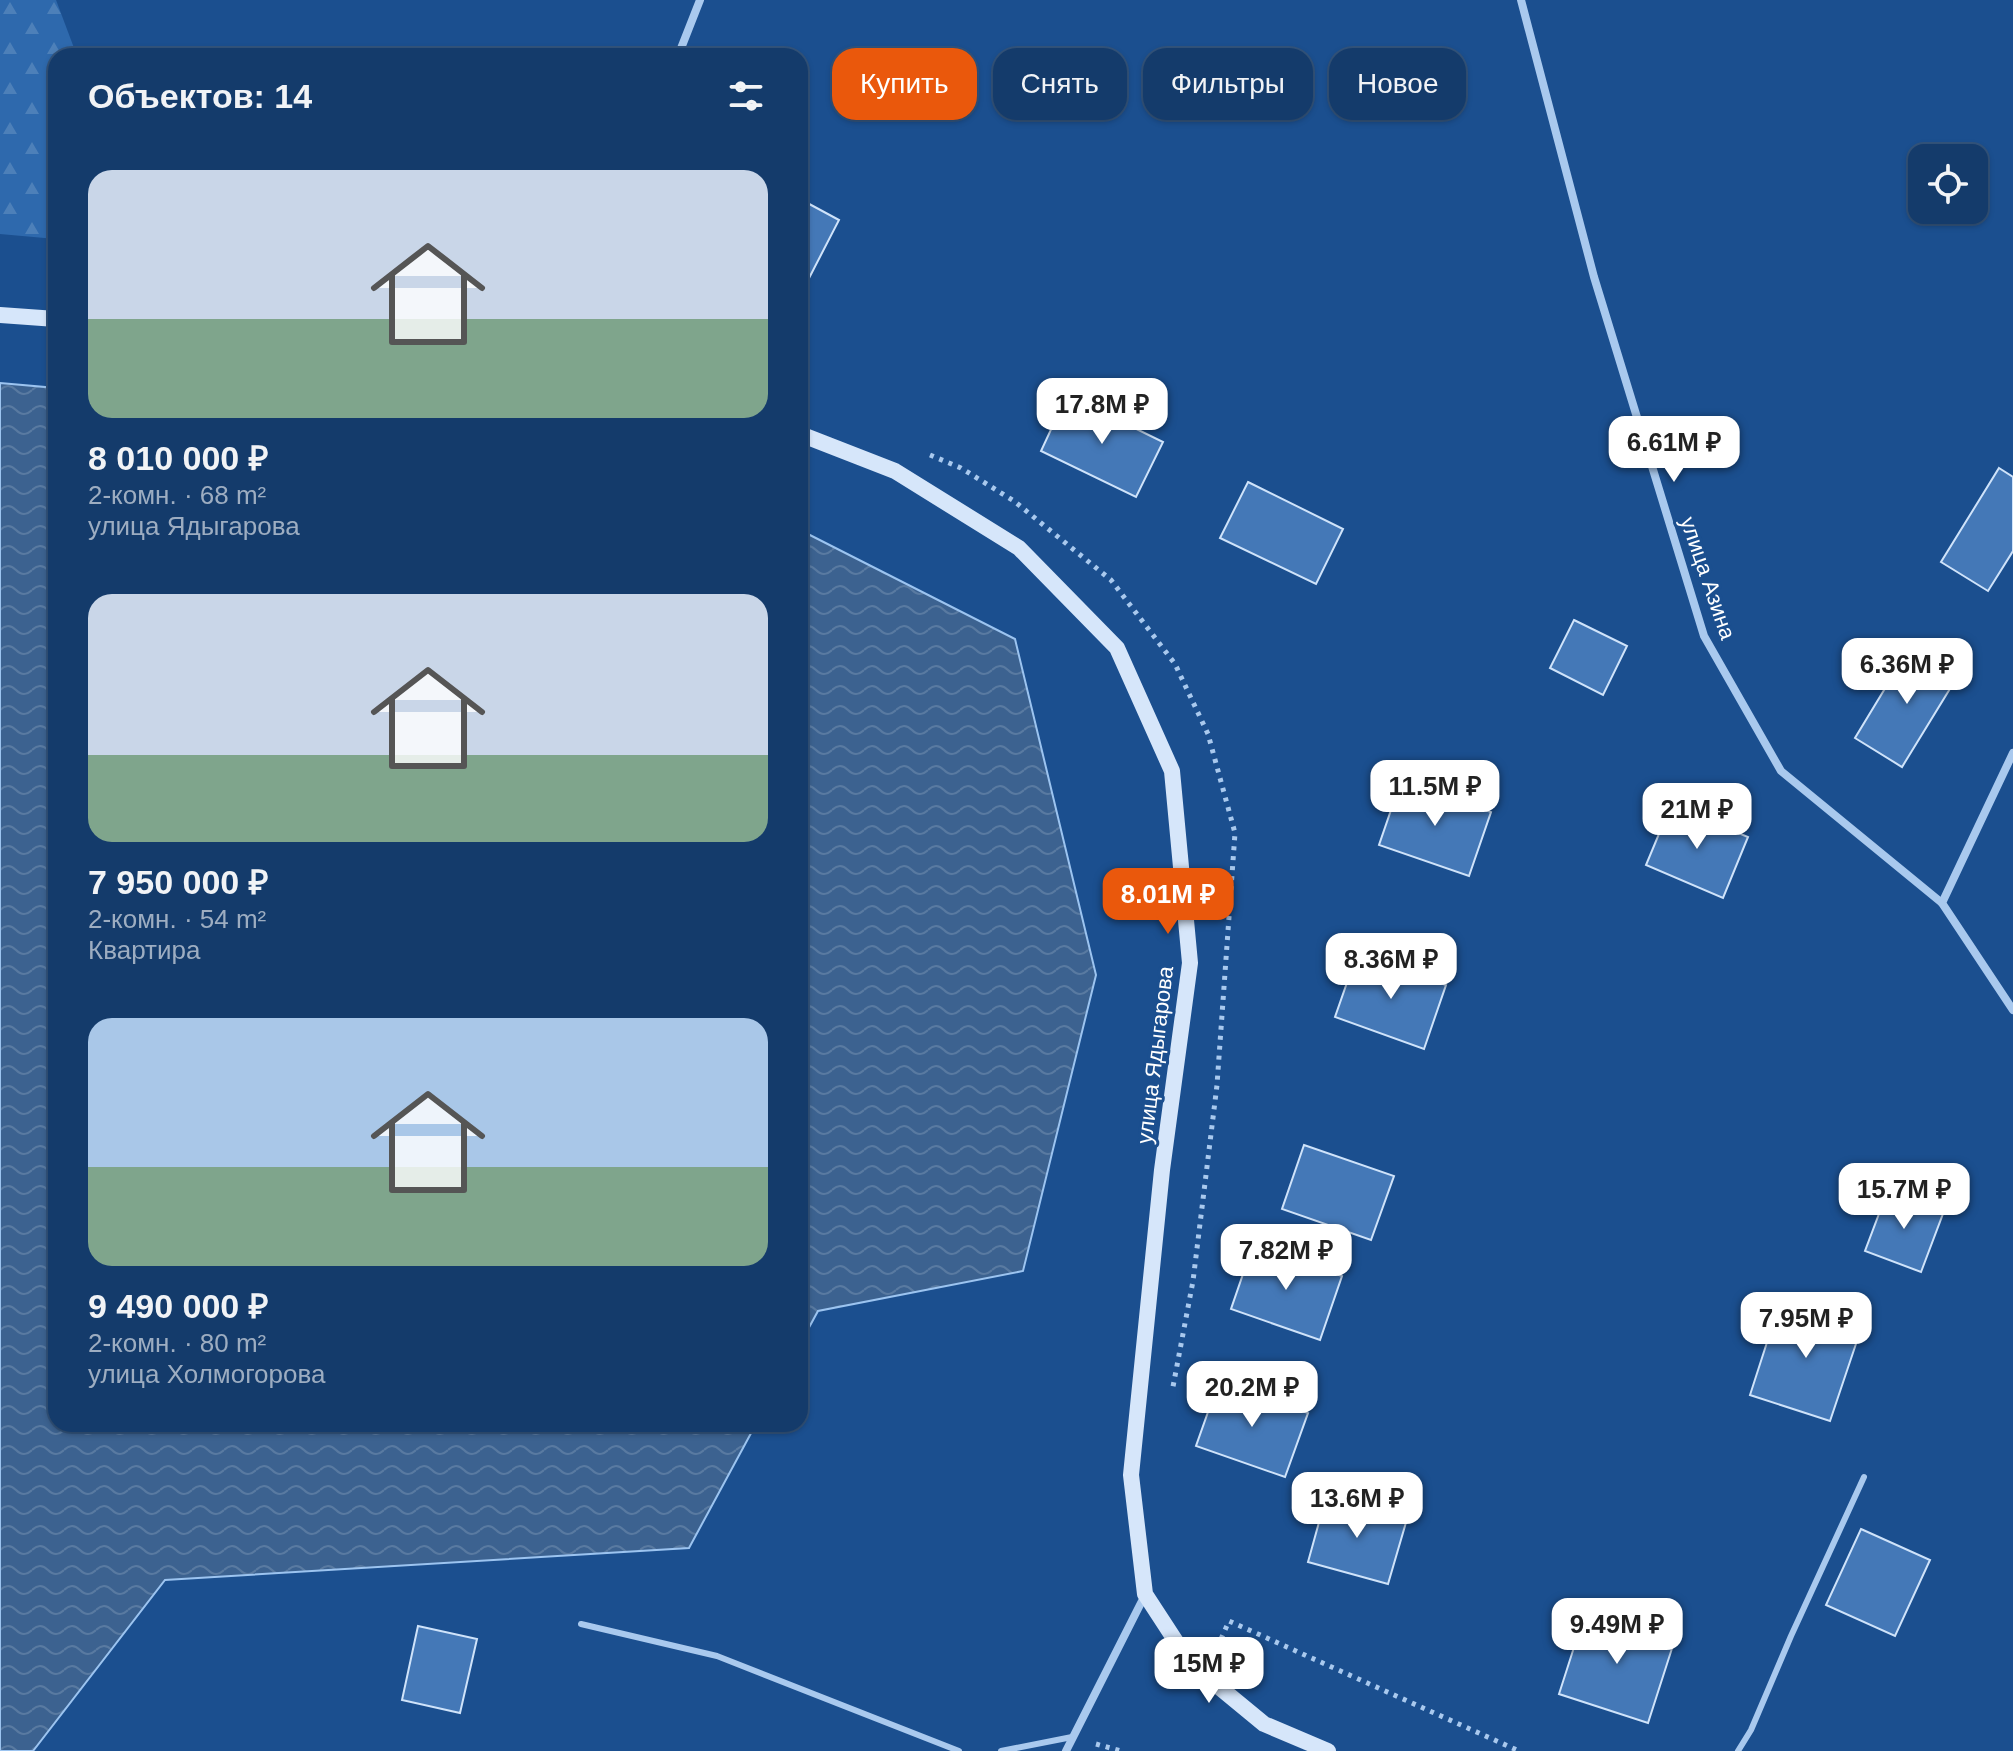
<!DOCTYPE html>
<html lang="ru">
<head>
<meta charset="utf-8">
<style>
	body { margin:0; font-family:Helvetica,sans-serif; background:#214673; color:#f1f3f6; height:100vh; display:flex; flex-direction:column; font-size:30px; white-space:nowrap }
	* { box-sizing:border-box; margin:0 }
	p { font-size:26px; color:#9dadc1 }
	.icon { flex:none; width:44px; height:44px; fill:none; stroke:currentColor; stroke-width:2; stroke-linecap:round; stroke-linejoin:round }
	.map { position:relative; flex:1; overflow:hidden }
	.sheet { position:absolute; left:48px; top:48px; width:760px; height:1384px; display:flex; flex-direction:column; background:#143b6b; border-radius:24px; box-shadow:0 2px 6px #0004,0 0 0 2px #33557e }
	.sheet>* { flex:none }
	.hud { position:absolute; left:832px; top:48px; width:760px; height:72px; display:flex; gap:16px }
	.buttons { position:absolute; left:1908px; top:144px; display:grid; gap:16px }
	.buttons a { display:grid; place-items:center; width:80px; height:80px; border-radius:16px; background:#143b6b; box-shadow:0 2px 6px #0004,0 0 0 2px #33557e; font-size:40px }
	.price { position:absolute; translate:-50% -68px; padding:0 18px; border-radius:16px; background:#fff; color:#222; font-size:26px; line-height:52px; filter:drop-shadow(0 2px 4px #0008) }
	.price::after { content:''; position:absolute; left:50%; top:48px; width:24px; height:18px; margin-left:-12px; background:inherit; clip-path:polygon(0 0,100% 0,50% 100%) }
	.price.selected { background:#ea580c; color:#fff }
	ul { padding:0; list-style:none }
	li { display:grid; align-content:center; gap:16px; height:424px; padding:0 40px }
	li span { display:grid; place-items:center; height:248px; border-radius:24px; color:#555 }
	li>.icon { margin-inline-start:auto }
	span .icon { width:144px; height:144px; fill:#fffc; stroke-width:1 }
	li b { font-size:34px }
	h2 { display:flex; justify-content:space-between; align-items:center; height:96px; padding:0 40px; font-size:34px }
	.pill { padding:0 28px; border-radius:24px; background:#143b6b; box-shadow:0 2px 6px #0004,0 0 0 2px #33557e; font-size:28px; line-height:72px }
	.pill.selected { background:#ea580c; color:#fff }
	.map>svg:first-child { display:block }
	.forest { fill:url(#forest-firs) }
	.water { fill:url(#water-waves); stroke:#9cc4f0; stroke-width:2 }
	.building { fill:#4478b7; stroke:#cfe3fa; stroke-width:2 }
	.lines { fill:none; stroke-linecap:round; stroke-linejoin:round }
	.path { stroke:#a9c9ee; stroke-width:5; stroke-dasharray:4 6; stroke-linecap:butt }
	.lane { stroke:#a9c9ee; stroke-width:6 }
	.street { stroke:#a9c9ee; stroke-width:8 }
	.secondary { stroke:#d6e6fa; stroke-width:16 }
	.labels { text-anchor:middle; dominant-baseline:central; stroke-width:6; stroke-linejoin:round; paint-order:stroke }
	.street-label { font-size:22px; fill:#fff; stroke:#1b4f8f }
</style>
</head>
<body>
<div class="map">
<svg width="2013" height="1751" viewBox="0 0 2013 1751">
	<defs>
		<pattern id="forest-firs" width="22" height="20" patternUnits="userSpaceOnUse" patternTransform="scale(2)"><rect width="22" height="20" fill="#2e69ad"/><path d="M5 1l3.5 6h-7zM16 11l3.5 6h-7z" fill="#4d80b9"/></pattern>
		<pattern id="water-waves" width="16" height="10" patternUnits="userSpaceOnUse" patternTransform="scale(2)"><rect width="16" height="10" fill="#3c6290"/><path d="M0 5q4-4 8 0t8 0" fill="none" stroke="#597aa1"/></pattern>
	</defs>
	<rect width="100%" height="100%" fill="#1b4f8f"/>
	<!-- forest -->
	<path class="forest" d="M0,0h56l21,56h-21v183l-56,-5z"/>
	<!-- water -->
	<g class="water">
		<path d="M0,383l56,5v1036h700l-67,124 -524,32 -132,171h-33z"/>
		<path d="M800,530l215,109 81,336 -73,296 -205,40 -18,33z"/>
	</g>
	<!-- building -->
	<g class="building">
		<path d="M800,199l39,21 -32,62 -7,-4z"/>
		<path d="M1067,395l96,47 -27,55 -95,-46z"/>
		<path d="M1999,468l14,9v74l-25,40 -47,-29z"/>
		<path d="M1248,482l95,47 -27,55 -96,-46z"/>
		<path d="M1574,620l53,26 -24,49 -53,-27z"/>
		<path d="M1912,644l47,30 -57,93 -47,-29z"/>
		<path d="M1401,781l90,31 -22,64 -90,-31z"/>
		<path d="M1671,805l77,32 -25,61 -77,-33z"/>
		<path d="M1357,954l89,31 -22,64 -89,-32z"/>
		<path d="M1304,1145l90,31 -23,64 -89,-31z"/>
		<path d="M1888,1190l56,21 -23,61 -56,-21z"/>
		<path d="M1253,1245l89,31 -22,64 -89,-31z"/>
		<path d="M1781,1299l81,27 -32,95 -80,-26z"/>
		<path d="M1219,1381l89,32 -23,64 -89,-31z"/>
		<path d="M1326,1497l81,22 -19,65 -80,-22z"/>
		<path d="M1861,1529l69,31 -35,76 -69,-31z"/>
		<path d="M1586,1610l89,29 -27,84 -89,-29z"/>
		<path d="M418,1626l59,13 -17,74 -58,-13z"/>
	</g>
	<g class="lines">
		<!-- path -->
		<g class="path">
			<path d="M930,455l31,13 53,33 97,79 64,84 33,70 27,99 -18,252 -24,196 -21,111"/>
			<path d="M1217,1648l12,-27 290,130"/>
			<path d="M1096,1744l25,7"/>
		</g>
		<!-- lane -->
		<g class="lane">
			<path d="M581,1624l136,32 242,95"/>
			<path d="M1001,1751l71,-14"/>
			<path d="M1738,1751l13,-21 40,-94 73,-159"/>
		</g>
		<!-- street -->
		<g class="street">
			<path d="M1521,0l73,277 110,359 77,135 161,132"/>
			<path d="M678,56l22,-56"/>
			<path d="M2013,753l-71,150 71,107"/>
			<path d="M1066,1751l79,-156"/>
		</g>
		<!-- secondary -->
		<g class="secondary">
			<path d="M0,315l56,4"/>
			<path d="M800,434l95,37 124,77 98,100 55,123 18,192 -28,207 -31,305 14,119 45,69 74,61 64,27"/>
		</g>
	</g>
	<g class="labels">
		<!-- street labels -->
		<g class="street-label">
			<text transform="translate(1708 578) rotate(71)">улица Азина</text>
			<text transform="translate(1155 1055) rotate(-83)">улица Ядыгарова</text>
		</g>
	</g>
</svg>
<div class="buttons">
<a><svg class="icon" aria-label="locate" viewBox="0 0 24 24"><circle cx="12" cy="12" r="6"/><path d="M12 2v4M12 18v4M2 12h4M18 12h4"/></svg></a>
</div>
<b class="price" style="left:1102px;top:446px">17.8M ₽</b>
<b class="price" style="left:1674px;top:484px">6.61M ₽</b>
<b class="price" style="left:1907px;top:706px">6.36M ₽</b>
<b class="price" style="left:1435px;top:828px">11.5M ₽</b>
<b class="price" style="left:1697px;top:851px">21M ₽</b>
<b class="price selected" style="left:1168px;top:936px">8.01M ₽</b>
<b class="price" style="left:1391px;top:1001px">8.36M ₽</b>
<b class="price" style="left:1904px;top:1231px">15.7M ₽</b>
<b class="price" style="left:1286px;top:1292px">7.82M ₽</b>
<b class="price" style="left:1806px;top:1360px">7.95M ₽</b>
<b class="price" style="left:1252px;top:1429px">20.2M ₽</b>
<b class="price" style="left:1357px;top:1540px">13.6M ₽</b>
<b class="price" style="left:1617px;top:1666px">9.49M ₽</b>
<b class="price" style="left:1209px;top:1705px">15M ₽</b>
<div class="hud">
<a class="pill selected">Купить</a>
<a class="pill">Снять</a>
<a class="pill">Фильтры</a>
<a class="pill">Новое</a>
</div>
<section class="sheet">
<h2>Объектов: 14<svg class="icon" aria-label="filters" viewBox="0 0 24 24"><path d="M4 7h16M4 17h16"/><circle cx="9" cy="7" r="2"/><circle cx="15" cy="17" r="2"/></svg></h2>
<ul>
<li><span style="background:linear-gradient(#c9d6e8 60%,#7fa58c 0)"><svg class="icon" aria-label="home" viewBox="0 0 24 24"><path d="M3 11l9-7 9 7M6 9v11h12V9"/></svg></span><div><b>8 010 000 ₽</b><p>2-комн. · 68 m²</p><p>улица Ядыгарова</p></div></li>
<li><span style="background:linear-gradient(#c9d6e8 65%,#7fa58c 0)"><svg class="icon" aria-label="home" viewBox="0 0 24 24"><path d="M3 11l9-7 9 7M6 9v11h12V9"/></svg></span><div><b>7 950 000 ₽</b><p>2-комн. · 54 m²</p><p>Квартира</p></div></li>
<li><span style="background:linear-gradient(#a9c7e8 60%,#7fa58c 0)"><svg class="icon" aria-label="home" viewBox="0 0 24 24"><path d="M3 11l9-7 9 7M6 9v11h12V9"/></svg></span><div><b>9 490 000 ₽</b><p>2-комн. · 80 m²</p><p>улица Холмогорова</p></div></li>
</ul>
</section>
</div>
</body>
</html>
